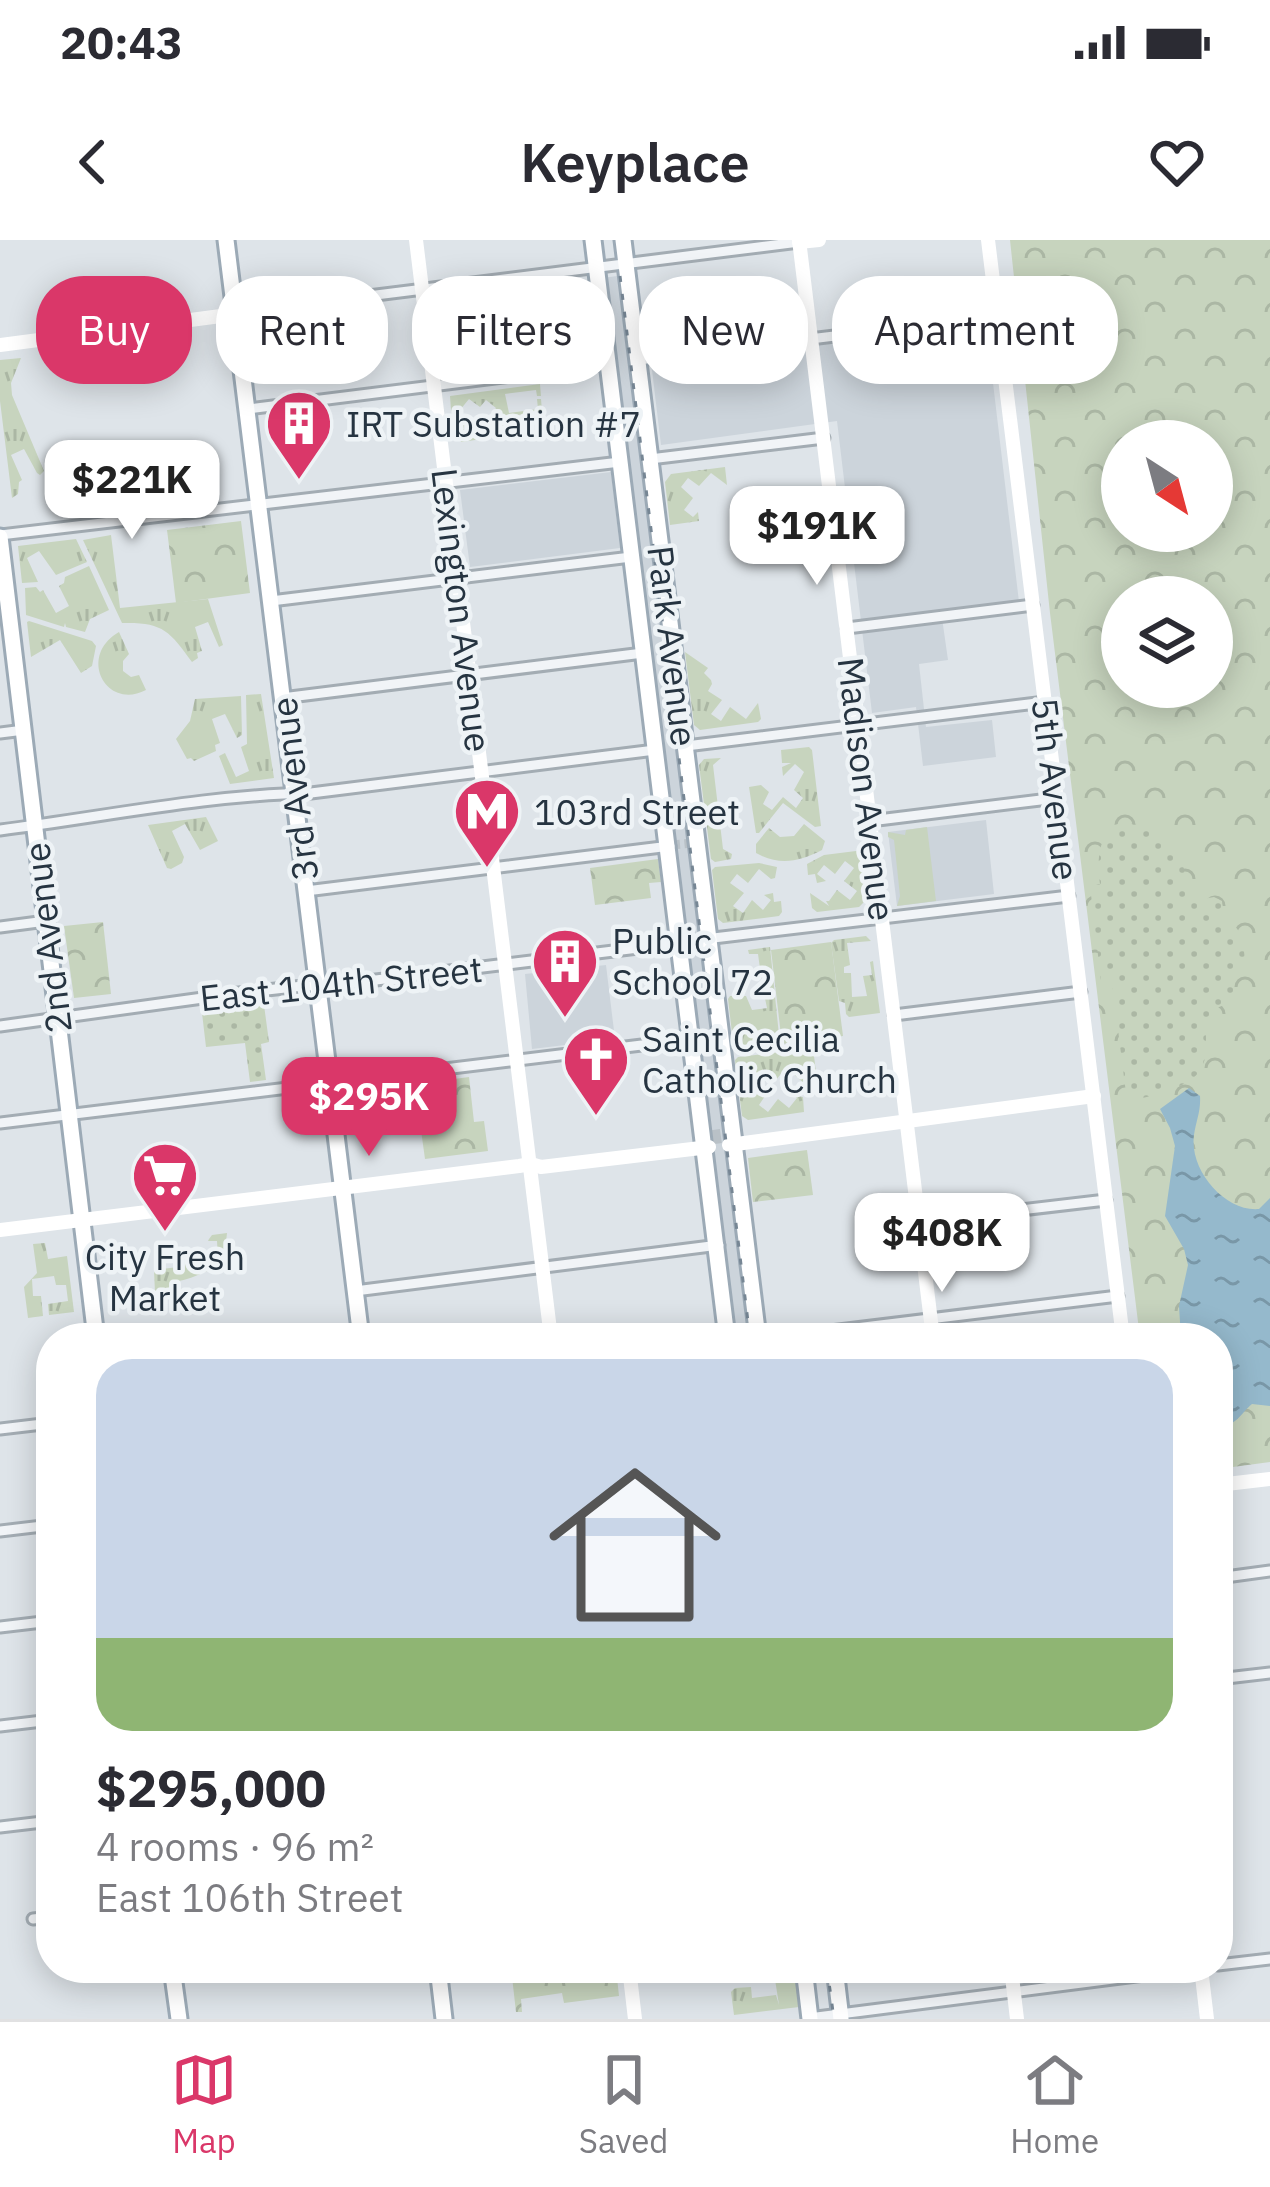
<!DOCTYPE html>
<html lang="en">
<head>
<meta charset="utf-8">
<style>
	body { margin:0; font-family:"IBM Plex Sans",sans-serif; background:#f2f2f3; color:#2b2b33; height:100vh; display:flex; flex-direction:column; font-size:45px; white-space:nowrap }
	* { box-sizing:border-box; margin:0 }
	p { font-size:39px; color:#7c7c81 }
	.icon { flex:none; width:66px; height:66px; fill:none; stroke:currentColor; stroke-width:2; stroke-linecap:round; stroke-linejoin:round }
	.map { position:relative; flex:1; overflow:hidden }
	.drawer { position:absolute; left:36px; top:1083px; width:1197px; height:660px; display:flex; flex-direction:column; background:#fff; border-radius:48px; box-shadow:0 6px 30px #0003 }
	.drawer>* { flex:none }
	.banner { position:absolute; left:36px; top:36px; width:1200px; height:108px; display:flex; gap:24px }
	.needle { width:78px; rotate:144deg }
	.tools { position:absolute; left:1101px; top:180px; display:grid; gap:24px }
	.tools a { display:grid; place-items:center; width:132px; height:132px; border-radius:50%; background:#fff; box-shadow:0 6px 30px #0003; font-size:60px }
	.price { position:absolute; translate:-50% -102px; padding:0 27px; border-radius:24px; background:#fff; color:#222; font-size:39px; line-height:78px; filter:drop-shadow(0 3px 6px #0008) }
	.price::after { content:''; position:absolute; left:50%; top:72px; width:36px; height:27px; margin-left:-18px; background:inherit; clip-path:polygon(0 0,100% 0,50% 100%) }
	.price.current { background:#da3769; color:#fff }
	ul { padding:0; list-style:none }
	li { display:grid; align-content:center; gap:24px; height:636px; padding:0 60px }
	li+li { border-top:3px solid #e1e1e2 }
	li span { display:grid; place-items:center; height:372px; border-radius:36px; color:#555 }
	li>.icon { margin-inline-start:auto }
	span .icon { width:216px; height:216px; fill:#fffc; stroke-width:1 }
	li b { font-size:51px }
	.tag { padding:0 42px; border-radius:48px; background:#fff; box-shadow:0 6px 30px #0003; font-size:42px; line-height:108px }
	.tag.current { background:#da3769; color:#fff }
	.status { display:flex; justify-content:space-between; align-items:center; height:84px; padding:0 60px; background:#fff; direction:ltr }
	.status svg { height:33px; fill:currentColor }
	header { display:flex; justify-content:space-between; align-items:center; height:156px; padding:0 60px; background:#fff; font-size:54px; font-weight:600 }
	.tabs { display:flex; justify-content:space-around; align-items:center; height:168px; border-top:3px solid #e1e1e2; background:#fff; font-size:33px; color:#7c7c81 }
	.tabs a { display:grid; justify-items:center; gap:6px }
	.tabs .current { color:#da3769 }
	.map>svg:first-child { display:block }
	.built { fill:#ccd4db }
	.grass { fill:url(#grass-tufts) }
	.park { fill:url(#park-crowns); fill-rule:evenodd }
	.garden { fill:url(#garden-dots) }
	.pitch { fill:#c7d4be }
	.water { fill:url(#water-ripples) }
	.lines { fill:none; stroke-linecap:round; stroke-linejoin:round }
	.street-tunnel { stroke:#b9c1c7; stroke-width:9; stroke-dasharray:9 4.5; stroke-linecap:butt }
	.secondary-tunnel { stroke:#b9c1c7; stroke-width:14; stroke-dasharray:14 7; stroke-linecap:butt }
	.street-casing { stroke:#a3acb3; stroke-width:15 }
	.primary-casing { stroke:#9caab6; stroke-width:21 }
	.street { stroke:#f1f4f7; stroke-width:9 }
	.secondary { stroke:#fff; stroke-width:14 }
	.primary { stroke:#fff; stroke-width:15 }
	.rail { stroke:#768694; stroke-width:3; stroke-dasharray:6 12; stroke-linecap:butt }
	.labels { text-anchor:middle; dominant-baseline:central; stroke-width:9; stroke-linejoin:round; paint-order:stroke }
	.poi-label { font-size:36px; fill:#263441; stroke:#eef3f6; text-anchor:start }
	.street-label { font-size:36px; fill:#263441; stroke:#eef3f6 }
</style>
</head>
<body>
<div class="status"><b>20:43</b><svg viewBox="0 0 49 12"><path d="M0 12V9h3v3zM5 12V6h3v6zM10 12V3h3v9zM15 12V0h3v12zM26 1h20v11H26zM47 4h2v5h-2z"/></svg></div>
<header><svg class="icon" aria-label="back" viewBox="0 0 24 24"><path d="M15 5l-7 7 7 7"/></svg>Keyplace<svg class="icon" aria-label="heart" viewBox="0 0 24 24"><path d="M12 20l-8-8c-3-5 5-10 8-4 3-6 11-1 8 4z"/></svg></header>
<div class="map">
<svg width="1270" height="1779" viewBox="0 0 1270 1779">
	<defs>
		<pattern id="grass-tufts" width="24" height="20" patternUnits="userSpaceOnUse" patternTransform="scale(3)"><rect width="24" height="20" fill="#c7d4be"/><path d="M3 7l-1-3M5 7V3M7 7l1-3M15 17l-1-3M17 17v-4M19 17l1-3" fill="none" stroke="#abb7a4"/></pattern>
		<pattern id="park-crowns" width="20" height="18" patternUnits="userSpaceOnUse" patternTransform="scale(3)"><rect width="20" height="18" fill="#c7d4be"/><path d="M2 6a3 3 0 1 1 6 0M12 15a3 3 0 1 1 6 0" fill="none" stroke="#abb7a4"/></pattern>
		<pattern id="garden-dots" width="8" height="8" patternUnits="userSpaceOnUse" patternTransform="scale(3)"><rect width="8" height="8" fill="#c7d4be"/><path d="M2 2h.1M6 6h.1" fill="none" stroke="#abb7a4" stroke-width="1.8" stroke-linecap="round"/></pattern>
		<pattern id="water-ripples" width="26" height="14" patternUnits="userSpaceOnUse" patternTransform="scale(3)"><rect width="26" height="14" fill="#95b9cc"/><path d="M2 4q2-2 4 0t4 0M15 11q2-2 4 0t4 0" fill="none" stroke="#7997a7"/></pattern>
	</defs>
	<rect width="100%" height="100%" fill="#dee4e9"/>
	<!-- built -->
	<g class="built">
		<path d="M625,35l128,1063h-21l-130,-1060z"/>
		<path d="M758,57l7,54 221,-27 33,278 -78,9 7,49 -29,4 7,63 66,-7 4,37 -73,9 -7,-59 -44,6 -35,-292 -176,24 -16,-133z"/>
		<path d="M611,232l9,76 -150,19 -10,-77z"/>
		<path d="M986,580l8,74 -97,12 -9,-74z"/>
		<path d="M606,725l9,74 -83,10 -7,-75z"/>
	</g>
	<!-- grass -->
	<g class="grass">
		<path d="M21,118l-10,25 1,12 32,76 -4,4 -3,-2 -13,-24 -13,6 11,25 -3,2 -1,12 -6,4 -12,-97v-41z"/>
		<path d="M540,144l1,12h-4l-1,-6 -31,4 4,19 29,-4 -1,-10h4l1,12 -24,4 -10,11 2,9 -49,7 -2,-15 3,-5 4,-1 -3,8 11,8 8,-10 11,8 8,-11 -10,-8 5,-8 -10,-8 -6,7 -11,-8 -9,11 -3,-2v6l-6,-4 -1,-14z"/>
		<path d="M725,227l2,18 -16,-12 -12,13 -11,-8 -7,9 12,11 -9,12 9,7 5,-5 1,9 -29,4 -5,-43 6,-8z"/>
		<path d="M111,295l9,73 88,-9 15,46 -4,2 -11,-25 -13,5 7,24 -5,2 1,5 -6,4c-23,-32 -30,-40 -70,-39l-39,-83z"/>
		<path d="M76,299l11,23 -31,13 -17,-24 -12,7 11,24 -16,1 -4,-37z"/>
		<path d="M89,326l20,44 -19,9 -5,13 -19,-5 -1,-4 -1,4 -38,-12 -1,-27 11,-1 4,5 3,-2 13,23 13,-7 -10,-20 5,-3 1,-6z"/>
		<path d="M29,381l63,20 4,5 -4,20 -11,7 -21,-33 -29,17 -4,-35z"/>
		<path d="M119,392l10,22 -6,7v10l8,6 8,-2 7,15c-40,21 -69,-34 -27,-58z"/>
		<path d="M685,412l23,16 -4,5 7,7 1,4 -4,7 14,9 -11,14 10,7 9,-14 16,12 12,-16 3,16 -3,3 -58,8 -6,-5z"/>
		<path d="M261,454l13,84 -44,6 -11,-28 6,-3 11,24 13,-6 -8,-24 6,-3 -1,-49z"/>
		<path d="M241,456l1,39 -5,3 -12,-24 -13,5 8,24 -5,2 1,6 -22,10 -3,-3 -4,1 -11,-20 14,-18 5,-22z"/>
		<path d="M809,507l3,3 9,76 -6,1 -32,-24 -24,30h-3l-7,-46 12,-2 8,7 -6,12 9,6 11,-13 13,11 7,-10 -9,-8 10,-18 -9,-8 -12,12 -1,-9 9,-4h-9l-1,-13z"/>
		<path d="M721,518l-8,7 10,84 9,5 -1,5 -16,3 -4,-3 -12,-94 5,-6z"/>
		<path d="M206,577l12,24 -18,9 -15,-26 -13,7 12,26 -2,6 -11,6 -4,-1 -19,-43z"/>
		<path d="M804,584l21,17 -3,9c-23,12 -43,16 -66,3v-9l13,-16 11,9 14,-1z"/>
		<path d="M856,611l4,2 6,47 -7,7 -42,5 -5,-4 -2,-15 19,13 -3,-5h3l8,-11 13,10 7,-9 -13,-10 10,-13 -9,-7 -10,13 -11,-9 -7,9 9,7 -9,2 -2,-9 -7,1 -1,-11 17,-9z"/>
		<path d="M759,623l18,4 -2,11 -4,1 -12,-10 -11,14 -11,-9 -7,9 14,10 -11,13 10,7 9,-13 11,10 8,-10 -7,-5 9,-2 1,9 7,-1 1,11 -3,4 -56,7 -5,-4 -6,-49 3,-3z"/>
		<path d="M866,696l5,5 -24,2 3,22 -6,2v6h7l1,24 15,-1 -4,-20 9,-1 -2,-13 3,-1 7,52 -31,4 -3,-3 -1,-11 -6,-2 -8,-58 3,-3z"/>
		<path d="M770,707l10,98 -2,2 -40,6 -4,-3 -6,-51 2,-3h16l6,14 15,-2 -5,-24 5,-1v-7h-6l-3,-22h-9l-1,-4z"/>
		<path d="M813,808l4,32 -13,3 -18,-15 -11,13 -11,-9 -8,9 11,12 -8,12 9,7 10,-13 11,9 8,-10 -6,-5 6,-1v4l6,1 1,15 -56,8 -6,-4 -7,-56 3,-3z"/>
		<path d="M227,993l-1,9 3,3 1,11 -11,2h11l1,6c-22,3 -31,13 -52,17 -11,10 1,18 -21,20l-3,-8 -1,9 -20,2v-8l21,-3 -1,-23 24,-3 -2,-15h19l1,9 22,-3 -1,-17h-9l1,-2 3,-4z"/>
		<path d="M45,1003l3,16 19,-3 7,56 -25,3 -1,-11 20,-3 -2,-16h-10l-2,-9 -22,3 1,17h8l2,20 -15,2 -4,-31 13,-14 -4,-29z"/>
		<path d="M794,1728l5,39 -65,8 -3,-23 4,-4 16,-1 1,11 24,-3 3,10 -5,-32 8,1 1,-4z"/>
	</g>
	<!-- park -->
	<g class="park">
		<path d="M1010,0h260v1222l-52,7v-131h-78l-90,-725zM1122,201h90v90h-90zM1122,357h90v90h-90z"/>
		<path d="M241,281l9,72 -74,10 -9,-73z"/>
		<path d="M658,619l3,23 -12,1 2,15 -56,7 -5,-37z"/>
		<path d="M103,682l8,72 -37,4 -10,-72z"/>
		<path d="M831,702l12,94 -61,8 -11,-94z"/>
		<path d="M469,837l5,45 10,-1 4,30 -63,8 -5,-36 9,-2 -4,-38z"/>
		<path d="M807,910l6,45 -60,7 -5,-44z"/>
		<path d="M511,1728h105l3,28 -55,7 -2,-10 -41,6 1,13h-6z"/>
	</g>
	<!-- garden -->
	<g class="garden">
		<path d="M1122,583l30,2 10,5 19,24 6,31 16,14 11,-2 8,4 2,21c19,2 19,22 21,37l-13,14 2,30c-52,7 -9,51 -42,76 -18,13 -44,18 -65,22l-15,-119 -11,-1 -11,-95 10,-2c-3,-21 -2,-39 10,-58z"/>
		<path d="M264,765l5,37 -8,2 5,36 -16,2 -5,-39 -39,4 -4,-34z"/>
	</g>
	<!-- pitch -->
	<path class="pitch" d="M927,587l9,74 -39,5 3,-10 -6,-56 -6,-3v-5l17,3 1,-5z"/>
	<!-- water -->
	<path class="water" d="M1189,848l11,8c1,15 -4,25 -6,39 -5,35 31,77 65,74l11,-11v208l-18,-2c-12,10 -16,23 -34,22v-88h-37l-2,-32 9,-41 -4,-16 -19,-33 10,-70 -5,-18 -10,-19z"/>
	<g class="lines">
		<!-- street-tunnel -->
		<g class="street-tunnel">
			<path d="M671,605l21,-2"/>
			<path d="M683,702l21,-3"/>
		</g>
		<!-- secondary-tunnel -->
		<path class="secondary-tunnel" d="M707,898l21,-3"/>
		<defs>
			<g id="street">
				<path d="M236,74l52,-8 511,-64"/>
				<path d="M638,120l360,-44"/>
				<path d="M248,169l360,-45"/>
				<path d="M650,219l174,-21"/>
				<path d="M0,295l620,-73"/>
				<path d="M271,361l360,-44"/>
				<path d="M847,388l186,-23"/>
				<path d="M282,458l361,-45"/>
				<path d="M0,493l24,-3"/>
				<path d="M686,506l359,-44"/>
				<path d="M870,581l187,-23"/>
				<path d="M0,590c103,-13 206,-35 311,-37l344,-43"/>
				<path d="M306,651l364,-45"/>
				<path d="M0,687l46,-6"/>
				<path d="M705,699l364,-43"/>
				<path d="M894,775l187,-23"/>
				<path d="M0,786l239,-33 64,-7 32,-1 344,-42"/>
				<path d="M0,883l691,-84"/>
				<path d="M919,982l187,-22"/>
				<path d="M355,1051l364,-46"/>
				<path d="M773,1098l345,-42"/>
				<path d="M0,1189l51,-6"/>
				<path d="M0,1291l51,-6"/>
				<path d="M1218,1338l52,-7"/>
				<path d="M0,1387l51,-6"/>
				<path d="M1218,1439l52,-6"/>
				<path d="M0,1486l51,-6"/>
				<path d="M0,1587l51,-6"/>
				<path d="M33,1679l18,-2"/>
				<path d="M1218,1725l52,-6"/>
				<path d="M809,1778l390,-50"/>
			</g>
			<g id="primary">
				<path d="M226,0l135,1098"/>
				<path d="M593,0l134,1098"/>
				<path d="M623,0l135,1098"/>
				<path d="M0,297l96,801"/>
				<path d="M172,1728l7,51"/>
				<path d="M438,1728l6,51"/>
				<path d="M804,1728l6,51"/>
				<path d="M835,1728l6,51"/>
			</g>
		</defs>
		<!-- street casing -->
		<use href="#street" class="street-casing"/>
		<!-- primary casing -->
		<use href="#primary" class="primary-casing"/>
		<!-- street -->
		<use href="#street" class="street"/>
		<!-- secondary -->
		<g class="secondary">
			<path d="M416,0l135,1098"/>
			<path d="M799,0l134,1098"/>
			<path d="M988,0l135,1098"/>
			<path d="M799,2l20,-2"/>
			<path d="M0,105l236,-31"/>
			<path d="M729,905l365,-49"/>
			<path d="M0,990l519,-64 12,-2 10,3 168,-20"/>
			<path d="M1218,1245l52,-6"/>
			<path d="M629,1728l6,51"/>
			<path d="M1011,1728l6,51"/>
			<path d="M1201,1728l6,51"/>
		</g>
		<!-- primary -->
		<use href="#primary" class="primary"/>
		<!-- rail -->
		<g class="rail">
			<path d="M620,36l130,1062"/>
			<path d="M827,1728l7,51"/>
		</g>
	</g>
	<!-- icons -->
	<defs>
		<symbol id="building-pin" viewBox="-11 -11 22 30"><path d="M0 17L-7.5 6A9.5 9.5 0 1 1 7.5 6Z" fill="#da3769" stroke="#eef3f6"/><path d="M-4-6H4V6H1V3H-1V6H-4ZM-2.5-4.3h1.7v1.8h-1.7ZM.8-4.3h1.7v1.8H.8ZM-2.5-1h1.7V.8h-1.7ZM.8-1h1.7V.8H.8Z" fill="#fff"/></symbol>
		<symbol id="metro-pin" viewBox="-11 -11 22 30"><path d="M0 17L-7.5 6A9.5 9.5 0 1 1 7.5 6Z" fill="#da3769" stroke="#eef3f6"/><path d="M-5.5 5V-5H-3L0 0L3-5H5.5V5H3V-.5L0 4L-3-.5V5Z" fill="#fff"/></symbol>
		<symbol id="church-pin" viewBox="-11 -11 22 30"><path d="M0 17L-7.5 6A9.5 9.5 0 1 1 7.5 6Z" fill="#da3769" stroke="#eef3f6"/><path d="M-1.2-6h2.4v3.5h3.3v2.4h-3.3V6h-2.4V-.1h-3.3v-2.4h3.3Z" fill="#fff"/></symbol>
		<symbol id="supermarket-pin" viewBox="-11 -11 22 30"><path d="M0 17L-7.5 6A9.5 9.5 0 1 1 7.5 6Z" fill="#da3769" stroke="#eef3f6"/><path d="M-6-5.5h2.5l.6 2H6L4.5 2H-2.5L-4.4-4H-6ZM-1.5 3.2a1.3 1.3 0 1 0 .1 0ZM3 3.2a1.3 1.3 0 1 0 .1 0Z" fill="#fff"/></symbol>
	</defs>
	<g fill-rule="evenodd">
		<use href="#building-pin" x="261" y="145" width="76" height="104"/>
		<use href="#metro-pin" x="449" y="533" width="76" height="104"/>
		<use href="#building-pin" x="527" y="683" width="76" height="104"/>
		<use href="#church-pin" x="558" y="781" width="76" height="104"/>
		<use href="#supermarket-pin" x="127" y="897" width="76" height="104"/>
	</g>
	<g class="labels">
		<!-- poi labels -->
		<g class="poi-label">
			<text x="346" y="183">IRT Substation #7</text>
			<text x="534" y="571">103rd Street</text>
			<text x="612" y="700">Public<tspan x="612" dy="41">School 72</tspan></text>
			<text x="642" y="798">Saint Cecilia<tspan x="642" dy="41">Catholic Church</tspan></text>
			<text x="165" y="1016" text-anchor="middle">City Fresh<tspan x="165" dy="41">Market</tspan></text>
		</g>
		<!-- street labels -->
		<g class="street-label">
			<text transform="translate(462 370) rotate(83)">Lexington Avenue</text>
			<text transform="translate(673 406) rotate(83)">Park Avenue</text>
			<text transform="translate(294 549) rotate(-97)">3rd Avenue</text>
			<text transform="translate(867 549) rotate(83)">Madison Avenue</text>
			<text transform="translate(1056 549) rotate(83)">5th Avenue</text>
			<text transform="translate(47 698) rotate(-97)">2nd Avenue</text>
			<text transform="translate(341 743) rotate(-6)">East 104th Street</text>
		</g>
	</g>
</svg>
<div class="tools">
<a><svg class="needle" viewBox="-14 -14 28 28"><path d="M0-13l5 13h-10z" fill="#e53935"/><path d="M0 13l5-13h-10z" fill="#7c7c81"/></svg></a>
<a><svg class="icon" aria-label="layers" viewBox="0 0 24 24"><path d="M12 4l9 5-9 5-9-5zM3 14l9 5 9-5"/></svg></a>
</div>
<b class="price" style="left:132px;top:302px">$221K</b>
<b class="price" style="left:817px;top:348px">$191K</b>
<b class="price current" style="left:369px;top:919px">$295K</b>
<b class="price" style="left:942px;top:1055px">$408K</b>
<div class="banner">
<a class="tag current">Buy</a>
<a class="tag">Rent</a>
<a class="tag">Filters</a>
<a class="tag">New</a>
<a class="tag">Apartment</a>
</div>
<section class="drawer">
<ul>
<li><span style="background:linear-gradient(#c9d6e8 75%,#8fb573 0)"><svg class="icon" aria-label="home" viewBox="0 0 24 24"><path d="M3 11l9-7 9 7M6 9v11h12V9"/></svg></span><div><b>$295,000</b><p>4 rooms · 96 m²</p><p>East 106th Street</p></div></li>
</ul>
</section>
</div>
<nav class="tabs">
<a class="current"><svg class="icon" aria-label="map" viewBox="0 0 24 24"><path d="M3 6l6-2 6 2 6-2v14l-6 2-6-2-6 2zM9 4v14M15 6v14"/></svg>Map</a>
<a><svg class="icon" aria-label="saved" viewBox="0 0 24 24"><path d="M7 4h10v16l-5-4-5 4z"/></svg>Saved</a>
<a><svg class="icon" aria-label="home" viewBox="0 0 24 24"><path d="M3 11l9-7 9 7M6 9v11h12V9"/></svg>Home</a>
</nav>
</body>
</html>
